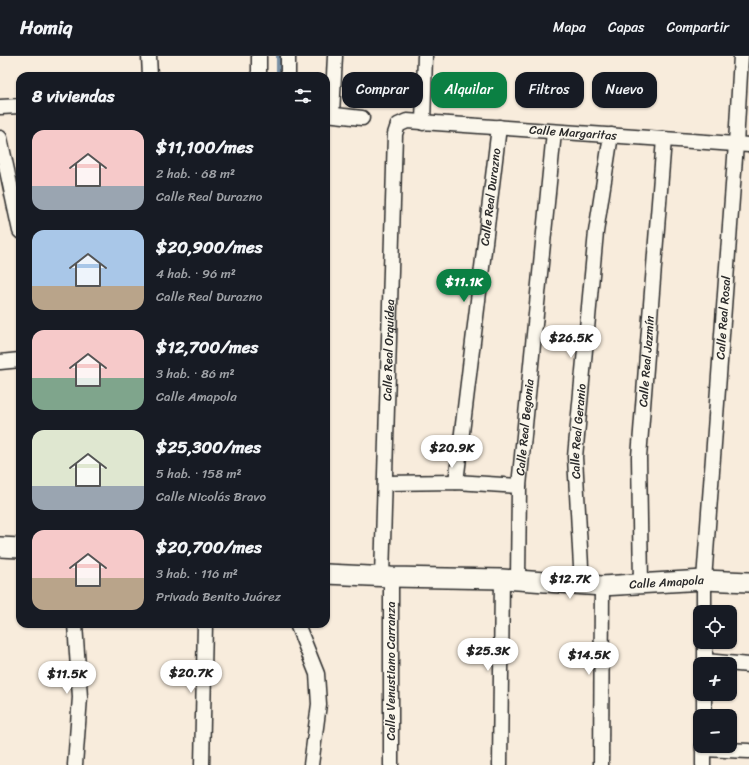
<!DOCTYPE html>
<html lang="es">
<head>
<meta charset="utf-8">
<style>
	body { margin:0; font-family:Sriracha,sans-serif; background:#242831; color:#f1f3f6; height:100vh; display:flex; flex-direction:column; font-size:15px; white-space:nowrap }
	* { box-sizing:border-box; margin:0 }
	p { font-size:13px; color:#9ea1a6 }
	.icon { flex:none; width:22px; height:22px; fill:none; stroke:currentColor; stroke-width:2; stroke-linecap:round; stroke-linejoin:round }
	.map { position:relative; flex:1; overflow:hidden }
	.details { position:absolute; left:16px; top:16px; width:314px; height:556px; display:flex; flex-direction:column; background:#171b24; border-radius:12px; box-shadow:0 1px 3px #0004 }
	.details>* { flex:none }
	.guide { position:absolute; left:342px; top:16px; width:347px; height:36px; display:flex; gap:8px }
	.tools { position:absolute; left:693px; top:549px; display:grid; gap:8px }
	.tools a { display:grid; place-items:center; width:44px; height:44px; border-radius:8px; background:#171b24; box-shadow:0 1px 3px #0004; font-size:20px }
	.price { position:absolute; translate:-50% -34px; padding:0 9px; border-radius:14px; background:#fff; color:#222; font-size:13px; line-height:26px; filter:drop-shadow(0 1px 2px #0008) }
	.price::after { content:''; position:absolute; left:50%; top:24px; width:12px; height:9px; margin-left:-6px; background:inherit; clip-path:polygon(0 0,100% 0,50% 100%) }
	.price.current { background:#0b8043; color:#fff }
	ul { padding:0; list-style:none }
	li { display:flex; align-items:center; gap:12px; height:100px; padding:0 16px }
	li span { display:grid; place-items:center; flex:none; width:112px; height:80px; border-radius:12px; color:#555 }
	li>.icon { margin-inline-start:auto }
	span .icon { width:48px; height:48px; fill:#fffc; stroke-width:1 }
	li b { font-size:17px }
	h2 { display:flex; justify-content:space-between; align-items:center; height:48px; padding:0 16px; font-size:17px }
	.pill { padding:0 14px; border-radius:12px; background:#171b24; box-shadow:0 1px 3px #0004; font-size:14px; line-height:36px }
	.pill.current { background:#0b8043; color:#fff }
	header { display:flex; align-items:center; gap:24px; box-sizing:border-box; height:56px; padding:0 20px; background:#171b24; border-bottom:1px solid #363941 }
	header strong { font-size:19px }
	nav { display:flex; gap:22px; margin-inline-start:auto; font-size:14px }
	.map>svg:first-child { display:block }
	.lines { fill:none; stroke-linecap:round; stroke-linejoin:round }
	.stream { stroke:#7890a5; stroke-width:4 }
	.street-casing { stroke:#2b2b2b; stroke-width:17 }
	.secondary-casing { stroke:#2b2b2b; stroke-width:22 }
	.street { stroke:#fbf7ec; stroke-width:14 }
	.secondary { stroke:#fbf7ec; stroke-width:19 }
	.labels { text-anchor:middle; dominant-baseline:central; stroke-width:3; stroke-linejoin:round; paint-order:stroke }
	.street-label { font-size:12px; fill:#2b2b2b; stroke:#fbf7ec }
</style>
</head>
<body>
<header>
<strong>Homiq</strong>
<nav><a>Mapa</a><a>Capas</a><a>Compartir</a></nav>
</header>
<div class="map">
<svg width="749" height="709" viewBox="0 0 749 709">
	<rect width="100%" height="100%" fill="#f8ecdc"/>
	<filter id="ink" filterUnits="userSpaceOnUse"><feTurbulence type="fractalNoise" baseFrequency=".025" numOctaves="2"/><feDisplacementMap in="SourceGraphic" scale="8" xChannelSelector="R" yChannelSelector="G"/><feConvolveMatrix kernelMatrix="1 2 1 2 8 2 1 2 1" color-interpolation-filters="sRGB"/></filter>
	<g filter="url(#ink)">
		<g class="lines">
			<!-- stream -->
			<path class="stream" d="M278,0v20"/>
			<defs>
				<g id="street">
					<path d="M149,0l1,20"/>
					<path d="M288,0v20"/>
					<path d="M259,20v-20"/>
					<path d="M0,51l20,-1"/>
					<path d="M326,58l36,4"/>
					<path d="M332,58l3,-58"/>
					<path d="M423,67l2,-67"/>
					<path d="M0,82l20,93"/>
					<path d="M0,306l20,-2"/>
					<path id="s1" d="M456,426l43,-355"/>
					<path d="M385,427l71,-1 63,4"/>
					<path id="s2" d="M382,521l13,-443 3,-9 9,-4 342,24"/>
					<path id="s3" d="M518,524l1,-94 35,-354"/>
					<path id="s4" d="M641,527l-2,-126 25,-318"/>
					<path id="s5" d="M582,529l-7,-128 21,-225 15,-97"/>
					<path id="s6" d="M704,556v-32l32,-436 5,-88"/>
					<path d="M75,568l5,73 -5,68"/>
					<path d="M297,568l20,50 2,30 -8,61"/>
					<path d="M705,586v22"/>
					<path d="M705,605l44,4"/>
					<path d="M704,660v-22"/>
					<path d="M703,693l46,2"/>
					<path d="M202,709l3,-141"/>
					<path d="M391,709v-188"/>
					<path d="M500,709l2,-186"/>
					<path d="M601,709l1,-179"/>
					<path d="M703,709v-19"/>
				</g>
				<g id="secondary">
					<path d="M0,491l20,1"/>
					<path id="s7" d="M326,518l65,3 111,2 100,7 102,-6 45,2"/>
				</g>
			</defs>
			<!-- street casing -->
			<use href="#street" class="street-casing"/>
			<!-- secondary casing -->
			<use href="#secondary" class="secondary-casing"/>
			<!-- street -->
			<use href="#street" class="street"/>
			<!-- secondary -->
			<use href="#secondary" class="secondary"/>
		</g>
	</g>
	<g class="labels">
		<!-- street labels -->
		<g class="street-label">
			<text stroke="none"><textPath href="#s2" startOffset="629">Calle Margaritas</textPath></text>
			<text stroke="none"><textPath href="#s1" startOffset="287">Calle Real Durazno</textPath></text>
			<text stroke="none"><textPath href="#s6" startOffset="295">Calle Real Rosal</textPath></text>
			<text stroke="none"><textPath href="#s2" startOffset="227">Calle Real Orquídea</textPath></text>
			<text stroke="none"><textPath href="#s4" startOffset="222">Calle Real Jazmín</textPath></text>
			<text stroke="none"><textPath href="#s3" startOffset="153">Calle Real Begonia</textPath></text>
			<text stroke="none"><textPath href="#s5" startOffset="154">Calle Real Geranio</textPath></text>
			<text stroke="none"><textPath href="#s7" startOffset="341">Calle Amapola</textPath></text>
			<text transform="translate(391 615) rotate(-90)">Calle Venustiano Carranza</text>
		</g>
	</g>
</svg>
<div class="tools">
<a><svg class="icon" aria-label="locate" viewBox="0 0 24 24"><circle cx="12" cy="12" r="6"/><path d="M12 2v4M12 18v4M2 12h4M18 12h4"/></svg></a>
<a>+</a>
<a>−</a>
</div>
<b class="price current" style="left:464px;top:247px">$11.1K</b>
<b class="price" style="left:571px;top:303px">$26.5K</b>
<b class="price" style="left:452px;top:413px">$20.9K</b>
<b class="price" style="left:570px;top:544px">$12.7K</b>
<b class="price" style="left:488px;top:616px">$25.3K</b>
<b class="price" style="left:589px;top:620px">$14.5K</b>
<b class="price" style="left:191px;top:638px">$20.7K</b>
<b class="price" style="left:67px;top:639px">$11.5K</b>
<div class="guide">
<a class="pill">Comprar</a>
<a class="pill current">Alquilar</a>
<a class="pill">Filtros</a>
<a class="pill">Nuevo</a>
</div>
<section class="details">
<h2>8 viviendas<svg class="icon" aria-label="filters" viewBox="0 0 24 24"><path d="M4 7h16M4 17h16"/><circle cx="9" cy="7" r="2"/><circle cx="15" cy="17" r="2"/></svg></h2>
<ul>
<li><span style="background:linear-gradient(#f6c9c9 70%,#9aa5b1 0)"><svg class="icon" aria-label="home" viewBox="0 0 24 24"><path d="M3 11l9-7 9 7M6 9v11h12V9"/></svg></span><div><b>$11,100/mes</b><p>2 hab. · 68 m²</p><p>Calle Real Durazno</p></div></li>
<li><span style="background:linear-gradient(#a9c7e8 70%,#b9a48a 0)"><svg class="icon" aria-label="home" viewBox="0 0 24 24"><path d="M3 11l9-7 9 7M6 9v11h12V9"/></svg></span><div><b>$20,900/mes</b><p>4 hab. · 96 m²</p><p>Calle Real Durazno</p></div></li>
<li><span style="background:linear-gradient(#f6c9c9 60%,#7fa58c 0)"><svg class="icon" aria-label="home" viewBox="0 0 24 24"><path d="M3 11l9-7 9 7M6 9v11h12V9"/></svg></span><div><b>$12,700/mes</b><p>3 hab. · 86 m²</p><p>Calle Amapola</p></div></li>
<li><span style="background:linear-gradient(#dfe7d0 70%,#9aa5b1 0)"><svg class="icon" aria-label="home" viewBox="0 0 24 24"><path d="M3 11l9-7 9 7M6 9v11h12V9"/></svg></span><div><b>$25,300/mes</b><p>5 hab. · 158 m²</p><p>Calle Nicolás Bravo</p></div></li>
<li><span style="background:linear-gradient(#f6c9c9 60%,#b9a48a 0)"><svg class="icon" aria-label="home" viewBox="0 0 24 24"><path d="M3 11l9-7 9 7M6 9v11h12V9"/></svg></span><div><b>$20,700/mes</b><p>3 hab. · 116 m²</p><p>Privada Benito Juárez</p></div></li>
</ul>
</section>
</div>
</body>
</html>
